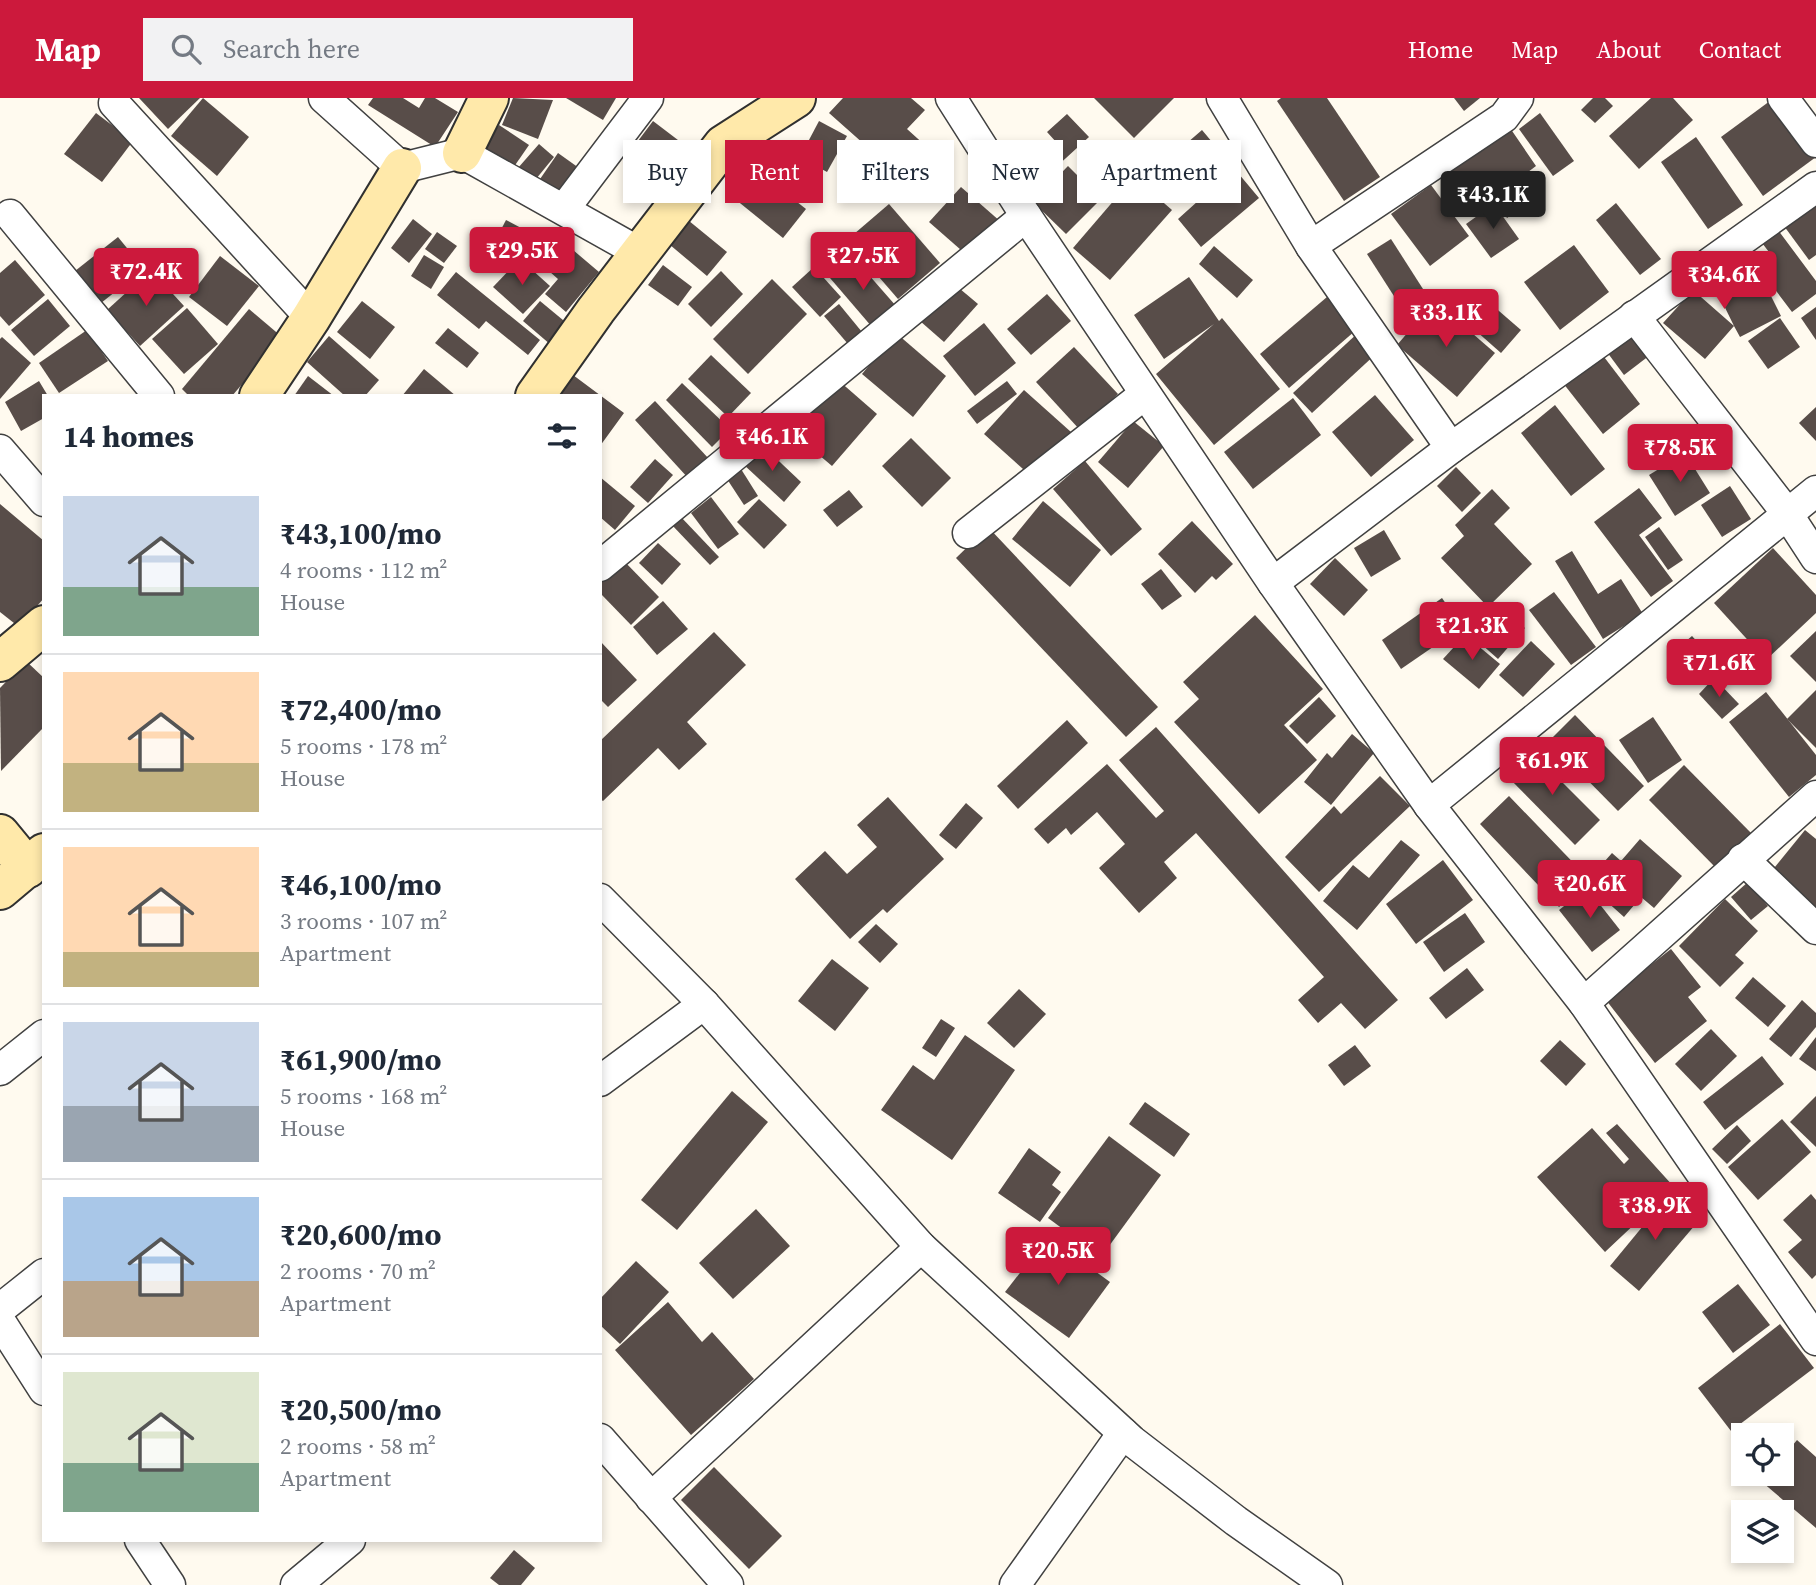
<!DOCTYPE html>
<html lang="en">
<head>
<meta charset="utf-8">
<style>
	body { margin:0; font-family:"Source Serif 4",serif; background:#f2f2f3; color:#1f2937; height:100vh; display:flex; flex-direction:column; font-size:26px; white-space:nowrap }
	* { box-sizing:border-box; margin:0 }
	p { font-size:23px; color:#747a83 }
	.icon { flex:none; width:38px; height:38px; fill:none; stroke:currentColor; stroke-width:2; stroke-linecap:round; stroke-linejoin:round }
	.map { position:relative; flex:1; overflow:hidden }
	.sheet { position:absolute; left:42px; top:296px; width:560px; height:1148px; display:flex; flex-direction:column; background:#fff; border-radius:0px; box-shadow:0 4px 10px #0003 }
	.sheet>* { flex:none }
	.guide { position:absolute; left:623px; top:42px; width:665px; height:63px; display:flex; gap:14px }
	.fabs { position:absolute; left:1731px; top:1325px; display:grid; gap:14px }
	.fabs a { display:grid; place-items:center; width:63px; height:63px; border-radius:0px; background:#fff; box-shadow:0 4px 10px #0003; font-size:35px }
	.price { position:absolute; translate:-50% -60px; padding:0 16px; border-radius:7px; background:#cc193c; color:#fff; font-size:23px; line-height:46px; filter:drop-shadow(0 2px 4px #0008) }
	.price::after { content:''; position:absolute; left:50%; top:42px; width:21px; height:16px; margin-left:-10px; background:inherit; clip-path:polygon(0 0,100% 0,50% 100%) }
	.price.on { background:#222; color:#fff }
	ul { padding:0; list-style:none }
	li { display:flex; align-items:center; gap:21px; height:175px; padding:0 21px }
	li+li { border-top:2px solid #e0e1e3 }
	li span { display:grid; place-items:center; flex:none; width:196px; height:140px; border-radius:0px; color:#555 }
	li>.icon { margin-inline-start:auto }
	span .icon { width:84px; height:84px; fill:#fffc; stroke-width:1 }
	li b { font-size:30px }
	h2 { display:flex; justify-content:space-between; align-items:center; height:84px; padding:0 21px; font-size:30px }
	.pill { padding:0 24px; border-radius:0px; background:#fff; box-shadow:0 4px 10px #0003; font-size:24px; line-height:63px }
	.pill.on { background:#cc193c; color:#fff }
	header { display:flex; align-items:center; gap:42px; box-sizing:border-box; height:98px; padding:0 35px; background:#cc193c; color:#fff }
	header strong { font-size:33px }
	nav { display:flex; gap:38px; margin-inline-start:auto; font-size:24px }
	.search { width:490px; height:63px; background:#f2f2f3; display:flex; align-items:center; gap:18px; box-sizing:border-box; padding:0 24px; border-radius:0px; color:#747a83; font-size:26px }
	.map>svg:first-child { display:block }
	.building { fill:#584d49 }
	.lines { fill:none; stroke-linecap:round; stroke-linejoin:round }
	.street-casing { stroke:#414141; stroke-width:33 }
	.secondary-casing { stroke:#303030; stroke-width:42 }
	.street { stroke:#fff; stroke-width:30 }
	.secondary { stroke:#ffe9aa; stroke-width:38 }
</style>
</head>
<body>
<header>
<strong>Map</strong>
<div class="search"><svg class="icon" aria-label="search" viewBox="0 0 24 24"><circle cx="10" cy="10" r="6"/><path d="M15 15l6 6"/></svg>Search here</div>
<nav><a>Home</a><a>Map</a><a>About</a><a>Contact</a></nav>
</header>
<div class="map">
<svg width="1816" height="1487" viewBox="0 0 1816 1487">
	<rect width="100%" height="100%" fill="#fffaef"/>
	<!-- building -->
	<g class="building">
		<path d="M139,0h61l-32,31z"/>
		<path d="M203,0l46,39 -32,39 -46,-40z"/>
		<path d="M373,0h30l16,10 6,-10h10l23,14 -23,35 -67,-42z"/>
		<path d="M513,0l40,2 -15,39 -36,-14z"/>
		<path d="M566,0h50l-13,22z"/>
		<path d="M843,0h68l14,12 -18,19 20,18 -27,29 -71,-63z"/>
		<path d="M1094,0h80l-40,40z"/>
		<path d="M1281,0h46l53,79 -36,24 -67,-100z"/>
		<path d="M1454,0h26l-16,13z"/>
		<path d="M1593,0h12l8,8 -18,17 -14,-13z"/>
		<path d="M1651,0h22l20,22 -54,49 -30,-33z"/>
		<path d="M1774,0l42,59 -53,39 -42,-59z"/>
		<path d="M96,15l37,28 -31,41 -38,-28z"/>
		<path d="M1540,15l34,48 -21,15 -34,-47z"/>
		<path d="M1067,16l22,23 -46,42 -12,-13 26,-23 -10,-11z"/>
		<path d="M653,23l42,32 -31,40 -41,-32z"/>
		<path d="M819,23l28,15 -20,36 -27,-15z"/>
		<path d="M499,27l30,20 -20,29 -29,-20z"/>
		<path d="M1508,27l28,41 -20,15 15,20 -24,17 -18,-27 -25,18 -25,-35z"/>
		<path d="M1202,32l57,68 -58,49 -23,-28 20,-18 -33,-39z"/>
		<path d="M1696,39l47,68 -35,24 -47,-67z"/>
		<path d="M539,46l15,13 -27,33 -16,-14z"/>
		<path d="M1091,54l23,24 -12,12 -23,-25z"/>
		<path d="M558,55l21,15 -29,42 -21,-15z"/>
		<path d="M1068,68l33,33 -35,35 -33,-32z"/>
		<path d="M753,69l53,42 -23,29 -53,-43z"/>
		<path d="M1134,79l38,33 -62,70 -37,-32z"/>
		<path d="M1431,87l38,51 -39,30 -39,-52z"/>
		<path d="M961,89l40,35 -32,35 -40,-35z"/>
		<path d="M1816,104v53l-7,5 -25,-34z"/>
		<path d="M1616,105l45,56 -21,16 -44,-55z"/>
		<path d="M889,106l51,59 -42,36 -51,-59z"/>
		<path d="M1494,106l25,35 -28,19 -25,-34z"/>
		<path d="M683,118l44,36 -20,24 -44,-37z"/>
		<path d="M413,121l19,15 -23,29 -18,-15z"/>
		<path d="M506,122l17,9 -14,28 -18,-8z"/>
		<path d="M1775,128l41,55v13l-24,18 -34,-45 14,-11 -13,-17z"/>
		<path d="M437,134l20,14 -13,17 -19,-14z"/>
		<path d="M553,135l46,39 -33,40 -21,-18 13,-15 -25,-22z"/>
		<path d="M118,139l26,32 -43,34 -26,-32z"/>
		<path d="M1391,141l32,50 -24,15 -32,-50z"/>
		<path d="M1574,147l35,47 -49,38 -36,-48z"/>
		<path d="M1214,148l39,34 -16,18 -38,-34z"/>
		<path d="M424,157l20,12 -13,22 -20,-13z"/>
		<path d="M220,158l39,30 -32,40 -38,-29z"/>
		<path d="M854,160l42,48 -24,21 -42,-49z"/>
		<path d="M520,161l30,27 -27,28 -30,-27z"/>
		<path d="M15,162l30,35 -36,31 -9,-10v-43z"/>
		<path d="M1754,164l27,54 -41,21 -6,-11 -29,33 -42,-36 30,-33 41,36 -21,-43z"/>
		<path d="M663,167l29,22 -14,19 -30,-21z"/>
		<path d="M814,169l27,30 -21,20 -28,-30z"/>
		<path d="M151,172l33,36 -44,40 -33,-36z"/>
		<path d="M721,173l22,23 -32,33 -23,-23z"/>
		<path d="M456,174l84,68 -12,15 -42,-34 -7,8 -42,-34z"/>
		<path d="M1189,179l30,44 3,-3 58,71 -66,56 -58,-71 58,-50 -50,35 -30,-44z"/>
		<path d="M772,181l35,35 -59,60 -35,-35z"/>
		<path d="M953,185l25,21 -34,38 -24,-21z"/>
		<path d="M1477,194l44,38 -20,23 -43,-38z"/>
		<path d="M1047,196l24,27 -40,34 -24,-26z"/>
		<path d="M1327,199l28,34 -66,57 -29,-34z"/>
		<path d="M48,201l22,27 -36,30 -23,-26z"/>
		<path d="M362,203l33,26 -25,32 -33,-27z"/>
		<path d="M540,203l35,29 -17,21 -35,-30z"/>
		<path d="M1435,203l60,52 -38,44 -60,-52z"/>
		<path d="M839,206l23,28 -14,12 -24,-28z"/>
		<path d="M1816,209v33l-15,-22z"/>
		<path d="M187,210l31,36 -34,30 -32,-35z"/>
		<path d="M249,211l33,28 -50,59h-43l-7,-7z"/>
		<path d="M1780,220l20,29 -32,22 -20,-28z"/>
		<path d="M984,225l32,40 -41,33 -32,-40z"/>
		<path d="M1635,227l19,27 -30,23 -20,-27z"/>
		<path d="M448,230l31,25 -12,15 -32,-25z"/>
		<path d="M87,232l21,31 -49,32 -20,-30z"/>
		<path d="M1360,233l18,21 -66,61 -19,-20z"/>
		<path d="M896,235l50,43 -33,41 -51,-43z"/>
		<path d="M329,238l50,44 -14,16h-20l-38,-34z"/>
		<path d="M2,239l29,26 -31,36v-60z"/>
		<path d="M1074,249l44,47 -38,36 -44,-48z"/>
		<path d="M1601,255l39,51 -37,30 -40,-51z"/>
		<path d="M711,257l40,38 -23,24 -40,-38z"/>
		<path d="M424,271l32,27h-54z"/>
		<path d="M573,277l51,38 -24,33v-50h-42z"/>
		<path d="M308,278l26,20h-40z"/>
		<path d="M838,282l39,34 -45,52 -40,-34z"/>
		<path d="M39,283l9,15h-4v22l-23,13 -16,-29z"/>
		<path d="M1007,283l10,13 -40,30 -10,-13z"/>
		<path d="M682,285l48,46 -18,18 -46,-47z"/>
		<path d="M1024,292l47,42 -39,45 -48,-43z"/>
		<path d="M1375,297l39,45 -43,37 -39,-45z"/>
		<path d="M1293,300l28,37 -68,54 -29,-37z"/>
		<path d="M655,303l55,59 -21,19 -54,-59z"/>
		<path d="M1555,307l50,64 -34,27 -50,-63z"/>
		<path d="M1816,309v34l-17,-18z"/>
		<path d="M1133,323l31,25 -36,42 -30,-26z"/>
		<path d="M911,340l40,40 -29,29 -40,-41z"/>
		<path d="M761,346l40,38 -17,20 -41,-38z"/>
		<path d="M1685,355l25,40 -35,23 -26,-41z"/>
		<path d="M655,361l18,16 -25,28 -18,-16z"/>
		<path d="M1085,363l57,68 -31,27 -58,-67z"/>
		<path d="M1456,369l25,26 -19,19 -25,-26z"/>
		<path d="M741,371l17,27 -14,9 -17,-26z"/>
		<path d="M600,379l35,29 -20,24 -15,-13z"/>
		<path d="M1730,388l21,33 -29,18 -21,-32z"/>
		<path d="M1639,390l23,30 -23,17 34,46 -22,16 -57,-75z"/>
		<path d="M1492,391l18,19 -16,16 38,40 -44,43 -47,-49 23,-22 -9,-11z"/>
		<path d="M849,392l14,17 -26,20 -14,-17z"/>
		<path d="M711,399l28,37 -21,15 -27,-36z"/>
		<path d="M759,401l28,26 -23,24 -27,-27z"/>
		<path d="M1043,403l58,49 -31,37 -58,-48z"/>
		<path d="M0,406l44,37v57l-25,29 -19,-15z"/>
		<path d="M680,418l39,41 -9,8 -39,-41z"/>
		<path d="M1192,423l41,43 -17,16 -4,-4 -17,17 -37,-39z"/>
		<path d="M988,429l170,180 -32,30 -170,-179z"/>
		<path d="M1659,429l24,33 -15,10 -23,-33z"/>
		<path d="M1384,432l17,29 -30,18 -17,-29z"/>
		<path d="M658,445l23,21 -19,21 -23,-22z"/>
		<path d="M1773,450l43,47v18l-50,47 -52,-57z"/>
		<path d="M1572,453l26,43 23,-15 22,35 -40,25 -48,-78z"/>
		<path d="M1335,460l33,32 -24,26 -34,-32z"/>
		<path d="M623,462l36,37 -28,28 -31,-32v-10z"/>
		<path d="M1161,471l21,27 -20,14 -21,-26z"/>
		<path d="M1554,494l42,55 -25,18 -42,-55z"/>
		<path d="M1442,500l20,29 -61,42 -19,-29z"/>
		<path d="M663,503l25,28 -31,26 -24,-28z"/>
		<path d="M1497,506l28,24 -27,31 -27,-24z"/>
		<path d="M1255,517l68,74 -39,36 33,35 -58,54 -85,-92 25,-23 -16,-17z"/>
		<path d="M1816,533v51l-26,-26z"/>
		<path d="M714,534l32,33 -59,57 20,22 -28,26 -21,-22 -55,53 -3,-2v-58z"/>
		<path d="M1465,537l35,29 -21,25 -36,-30z"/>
		<path d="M1692,538l23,25 -23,20 -22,-26z"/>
		<path d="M600,543l37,39 -29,27 -8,-8z"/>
		<path d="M1531,543l24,23 -32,33 -24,-22z"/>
		<path d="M26,563l18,17v49l-43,44 -1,-83z"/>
		<path d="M1714,580l25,26 -17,15 -23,-25z"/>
		<path d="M1816,592v58l-29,-29z"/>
		<path d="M1766,594l50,63v20l-27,22 -60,-75z"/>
		<path d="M1319,599l17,19 -29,28 -18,-18z"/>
		<path d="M1575,617l69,71 -26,25 -69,-70z"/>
		<path d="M1653,619l29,43 -34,23 -29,-43z"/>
		<path d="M1067,622l21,23 -70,66 -21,-23z"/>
		<path d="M1156,629l242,273 -33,29 -24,-26 -23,20 -20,-23 26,-23 -128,-144 -32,29 13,16 -38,35 -40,-45 26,-24 -28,-32 -26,23 -5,-7 -18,16 -14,-15 73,-65 49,54 8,-7 -45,-51z"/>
		<path d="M1352,636l22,19 -43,52 -27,-23 23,-29 5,5z"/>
		<path d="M1529,651l71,71 -25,25 -71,-72z"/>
		<path d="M1684,667l69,70 -35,35 -69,-70z"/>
		<path d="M1380,678l30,30 -91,86 -34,-35 49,-51 7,8z"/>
		<path d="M1509,698l80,83 23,-26 9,8 19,-22 42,37 -28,32 -13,-11 -17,20 -39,-35 -26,25 -79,-83z"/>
		<path d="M888,699l56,62 -57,54 -4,-4 -33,30 -55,-60 30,-28 22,23 30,-27 -20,-22z"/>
		<path d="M966,705l17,15 -27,31 -17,-14z"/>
		<path d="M1805,732l11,9v73l-50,-34z"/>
		<path d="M1401,742l19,15 -63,75 -34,-29 30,-36 16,13z"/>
		<path d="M1443,762l30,40 -57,44 -30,-40z"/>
		<path d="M1748,784l20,24 -17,14 -20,-23z"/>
		<path d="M1587,790l33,42 -28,22 -33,-42z"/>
		<path d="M1725,801l33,32 -23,24 9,8 -24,24 -41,-41z"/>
		<path d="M1465,815l20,29 -41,30 -21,-30z"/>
		<path d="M876,826l22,20 -18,19 -22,-21z"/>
		<path d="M1671,851l30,38 -13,10 19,24 -52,42 -49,-63z"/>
		<path d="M832,861l37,29 -34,43 -37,-30z"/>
		<path d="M1467,870l17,22 -38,29 -17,-21z"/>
		<path d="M1753,879l33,29 -18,21 -33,-29z"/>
		<path d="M1019,891l27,25 -32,34 -27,-25z"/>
		<path d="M1802,902l14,13v14l-25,30 -22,-18z"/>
		<path d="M941,921l14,9 -19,29 -14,-9z"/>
		<path d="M1711,931l26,27 -36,35 -26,-27z"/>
		<path d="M965,937l50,35 -63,90 -71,-50 32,-45 21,15z"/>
		<path d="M1816,939v34l-17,-12z"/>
		<path d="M1560,942l26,24 -20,22 -26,-25z"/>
		<path d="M1355,947l16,21 -27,20 -16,-21z"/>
		<path d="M1762,958l22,28 -59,46 -22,-28z"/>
		<path d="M732,993l36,31 -91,108 -36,-30z"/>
		<path d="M1816,998v51l-26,-25z"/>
		<path d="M1145,1004l45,32 -16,23 -45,-33z"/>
		<path d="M1782,1021l29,33 -53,48 -30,-33z"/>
		<path d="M1617,1026l57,63 -69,65 -68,-75 55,-49 32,36 5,-5 -23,-26z"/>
		<path d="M1737,1027l14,16 -24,23 -15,-15z"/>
		<path d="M1109,1038l52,39 -60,82 -53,-39z"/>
		<path d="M1029,1050l32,24 -9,13 9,7 -21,30 -42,-29z"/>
		<path d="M1671,1094l30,26 -62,73 -29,-25z"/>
		<path d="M1811,1096l5,6v75l-4,4 -24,-27 14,-12 -19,-20z"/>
		<path d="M756,1111l34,37 -57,53 -34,-36z"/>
		<path d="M1048,1139l62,45 -41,56 -64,-46z"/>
		<path d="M636,1163l33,31 -49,52 -20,-19v-26z"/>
		<path d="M1738,1186l32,41 -37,28 -31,-41z"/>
		<path d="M668,1204l34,40 10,-10 42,47 -63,56 -76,-85z"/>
		<path d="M1780,1226l34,44 -83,63 -33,-43z"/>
		<path d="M1797,1342l19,17v71l-54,-46 7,-8h13v-16z"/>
		<path d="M714,1369l68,69 -33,33 -68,-69z"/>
		<path d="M514,1452l21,18 -14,17h-22l-9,-7z"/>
	</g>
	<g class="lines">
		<defs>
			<g id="street">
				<path d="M324,0l78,70 60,-15 180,101"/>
				<path d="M951,0l75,118 247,367 156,222 155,198 232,337"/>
				<path d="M1222,0l89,148 140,202"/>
				<path d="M1783,0l33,44"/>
				<path d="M114,5l197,215"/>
				<path d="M564,111l84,-111"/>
				<path d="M10,117l149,181"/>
				<path d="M1311,148l193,-129 14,-19"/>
				<path d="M1634,218l152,196 30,46"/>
				<path d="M0,352l44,51"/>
				<path d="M968,435l177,-139"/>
				<path d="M600,468l426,-350"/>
				<path d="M1273,485l178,-135 365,-261"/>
				<path d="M1429,707l387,-314"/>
				<path d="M1743,761l73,70"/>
				<path d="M600,801l104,105 217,243 211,194 104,80 91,64"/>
				<path d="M1584,905l232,-207"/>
				<path d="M0,972l44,-35"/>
				<path d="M600,983l104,-77"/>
				<path d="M0,1211l44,-35"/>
				<path d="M0,1223l44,69"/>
				<path d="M600,1341l128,146"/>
				<path d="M651,1400l270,-251"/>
				<path d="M140,1442l30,45"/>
				<path d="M296,1487l54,-45"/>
				<path d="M1015,1487l108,-152"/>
			</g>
			<g id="secondary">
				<path d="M462,55l27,-55"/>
				<path d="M259,298l52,-78 91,-150"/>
				<path d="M535,298l61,-86 127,-165 73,-47"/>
				<path d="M0,564l44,-37"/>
				<path d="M0,736l28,34"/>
				<path d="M0,792l44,-37"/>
			</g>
		</defs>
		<!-- street casing -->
		<use href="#street" class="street-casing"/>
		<!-- secondary casing -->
		<use href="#secondary" class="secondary-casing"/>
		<!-- street -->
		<use href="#street" class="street"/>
		<!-- secondary -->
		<use href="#secondary" class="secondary"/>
	</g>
</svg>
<div class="fabs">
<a><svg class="icon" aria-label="locate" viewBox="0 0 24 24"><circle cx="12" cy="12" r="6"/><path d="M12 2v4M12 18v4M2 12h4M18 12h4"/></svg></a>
<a><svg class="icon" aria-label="layers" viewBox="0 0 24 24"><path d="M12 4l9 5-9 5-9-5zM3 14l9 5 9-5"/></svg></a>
</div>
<b class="price on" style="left:1493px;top:133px">₹43.1K</b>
<b class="price" style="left:522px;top:189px">₹29.5K</b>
<b class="price" style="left:863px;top:194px">₹27.5K</b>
<b class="price" style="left:146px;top:210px">₹72.4K</b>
<b class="price" style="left:1724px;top:213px">₹34.6K</b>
<b class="price" style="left:1446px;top:251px">₹33.1K</b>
<b class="price" style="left:772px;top:375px">₹46.1K</b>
<b class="price" style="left:1680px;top:386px">₹78.5K</b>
<b class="price" style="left:1472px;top:564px">₹21.3K</b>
<b class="price" style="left:1719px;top:601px">₹71.6K</b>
<b class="price" style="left:1552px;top:699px">₹61.9K</b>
<b class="price" style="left:1590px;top:822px">₹20.6K</b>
<b class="price" style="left:1655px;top:1144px">₹38.9K</b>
<b class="price" style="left:1058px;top:1189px">₹20.5K</b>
<div class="guide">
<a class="pill">Buy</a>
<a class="pill on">Rent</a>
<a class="pill">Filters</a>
<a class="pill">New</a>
<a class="pill">Apartment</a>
</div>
<section class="sheet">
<h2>14 homes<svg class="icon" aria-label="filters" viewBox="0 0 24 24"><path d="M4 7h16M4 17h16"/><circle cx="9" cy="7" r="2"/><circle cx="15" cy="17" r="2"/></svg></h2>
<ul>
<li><span style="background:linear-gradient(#c9d6e8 65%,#7fa58c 0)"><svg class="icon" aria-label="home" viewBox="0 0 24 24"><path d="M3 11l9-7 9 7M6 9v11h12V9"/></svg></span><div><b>₹43,100/mo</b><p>4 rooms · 112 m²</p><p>House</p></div></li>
<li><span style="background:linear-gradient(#ffd9b3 65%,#c2b280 0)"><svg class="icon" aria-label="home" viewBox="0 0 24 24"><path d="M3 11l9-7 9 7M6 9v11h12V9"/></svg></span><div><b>₹72,400/mo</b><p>5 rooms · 178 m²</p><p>House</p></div></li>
<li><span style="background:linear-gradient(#ffd9b3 75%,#c2b280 0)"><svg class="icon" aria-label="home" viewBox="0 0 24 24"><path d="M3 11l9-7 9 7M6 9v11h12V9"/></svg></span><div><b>₹46,100/mo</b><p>3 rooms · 107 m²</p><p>Apartment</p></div></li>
<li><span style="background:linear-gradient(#c9d6e8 60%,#9aa5b1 0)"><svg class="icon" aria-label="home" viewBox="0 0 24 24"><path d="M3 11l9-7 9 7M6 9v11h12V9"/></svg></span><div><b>₹61,900/mo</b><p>5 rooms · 168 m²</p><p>House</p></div></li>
<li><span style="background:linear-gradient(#a9c7e8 60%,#b9a48a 0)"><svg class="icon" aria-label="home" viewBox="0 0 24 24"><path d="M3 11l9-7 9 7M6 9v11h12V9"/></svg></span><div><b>₹20,600/mo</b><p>2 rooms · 70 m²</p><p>Apartment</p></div></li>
<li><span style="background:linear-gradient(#dfe7d0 65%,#7fa58c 0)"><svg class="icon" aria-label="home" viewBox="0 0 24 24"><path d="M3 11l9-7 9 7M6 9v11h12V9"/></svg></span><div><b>₹20,500/mo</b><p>2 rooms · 58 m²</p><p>Apartment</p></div></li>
</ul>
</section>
</div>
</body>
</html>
